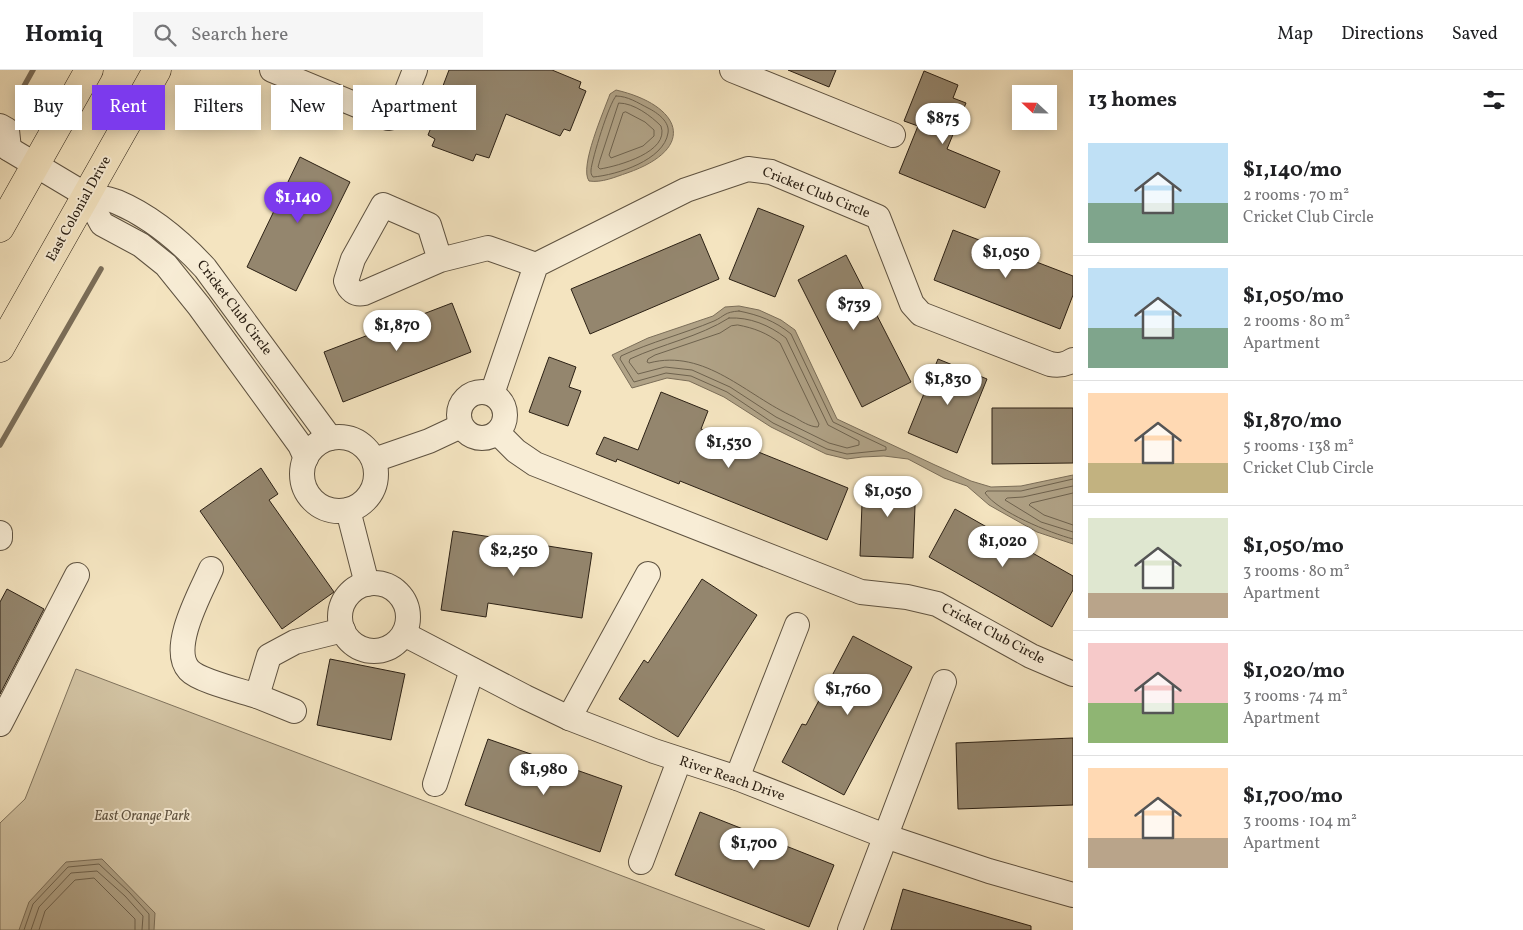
<!DOCTYPE html>
<html lang="en">
<head>
<meta charset="utf-8">
<style>
	body { margin:0; font-family:Vollkorn,serif; background:#f6f6f6; color:#202124; height:100vh; display:flex; flex-direction:column; font-size:19px; white-space:nowrap }
	* { box-sizing:border-box; margin:0 }
	p { font-size:16px; color:#757577 }
	.icon { flex:none; width:28px; height:28px; fill:none; stroke:currentColor; stroke-width:2; stroke-linecap:round; stroke-linejoin:round }
	.map { position:relative; flex:1; overflow:hidden }
	.drawer { display:flex; flex-direction:column; background:#fff; width:450px }
	.drawer>* { flex:none }
	.top-card { position:absolute; left:15px; top:15px; width:475px; height:45px; display:flex; gap:10px }
	.needle { width:32px; rotate:292deg }
	.tools { position:absolute; left:1012px; top:15px; display:grid; gap:10px }
	.tools a { display:grid; place-items:center; width:45px; height:45px; border-radius:0px; background:#fff; box-shadow:0 2px 12px #0003; font-size:25px }
	.price { position:absolute; translate:-50% -42px; padding:0 11px; border-radius:18px; background:#fff; color:#222; font-size:16px; line-height:32px; filter:drop-shadow(0 1px 2px #0008) }
	.price::after { content:''; position:absolute; left:50%; top:30px; width:15px; height:11px; margin-left:-8px; background:inherit; clip-path:polygon(0 0,100% 0,50% 100%) }
	.price.on { background:#7c3aed; color:#fff }
	ul { padding:0; list-style:none }
	li { display:flex; align-items:center; gap:15px; height:125px; padding:0 15px }
	li+li { border-top:1px solid #e0e0e0 }
	li span { display:grid; place-items:center; flex:none; width:140px; height:100px; border-radius:0px; color:#555 }
	li>.icon { margin-inline-start:auto }
	span .icon { width:60px; height:60px; fill:#fffc; stroke-width:1 }
	li b { font-size:21px }
	h2 { display:flex; justify-content:space-between; align-items:center; height:60px; padding:0 15px; font-size:21px }
	.chip { padding:0 18px; border-radius:0px; background:#fff; box-shadow:0 2px 12px #0003; font-size:18px; line-height:45px }
	.chip.on { background:#7c3aed; color:#fff }
	header { display:flex; align-items:center; gap:30px; box-sizing:border-box; height:70px; padding:0 25px; background:#fff; border-bottom:1px solid #e0e0e0 }
	header strong { font-size:24px }
	nav { display:flex; gap:28px; margin-inline-start:auto; font-size:18px }
	.search { width:350px; height:45px; background:#f6f6f6; display:flex; align-items:center; gap:12px; box-sizing:border-box; padding:0 18px; border-radius:0px; color:#757577; font-size:19px }
	main { display:flex; flex:1; min-height:0 }
	.map>svg:first-child { display:block }
	.green { fill:#d2c3a3; stroke:#7f725c }
	.water { fill:#b0a286; stroke:#7b6e59 }
	.lines { fill:none; stroke-linecap:round; stroke-linejoin:round }
	.shore { stroke:#6e624e; stroke-width:1 }
	.stream { stroke:#7b6e59; stroke-width:5.5 }
	.building { fill:#94866e; stroke:#2c2115 }
	.minor-casing { stroke:#5e5240; stroke-width:26 }
	.highway-casing { stroke:#2c2115; stroke-width:29 }
	.minor { stroke:#f8edd6; stroke-width:24 }
	.highway { stroke:#f4e4c0; stroke-width:28 }
	.labels { text-anchor:middle; dominant-baseline:central; stroke-width:4; stroke-linejoin:round; paint-order:stroke }
	.street-label { font-size:14px; fill:#2c2115; stroke:#f8edd6 }
	.park-label { font-size:14px; font-style:italic; fill:#5e5240; stroke:#f8edd6 }
</style>
</head>
<body>
<header>
<strong>Homiq</strong>
<div class="search"><svg class="icon" aria-label="search" viewBox="0 0 24 24"><circle cx="10" cy="10" r="6"/><path d="M15 15l6 6"/></svg>Search here</div>
<nav><a>Map</a><a>Directions</a><a>Saved</a></nav>
</header>
<main>
<div class="map">
<svg width="1073" height="860" viewBox="0 0 1073 860">
	<rect width="100%" height="100%" fill="#f4e4c0"/>
	<filter id="stains"><feTurbulence type="fractalNoise" baseFrequency=".004" numOctaves="4"/><feColorMatrix values="0 0 0 0 .2 0 0 0 0 .09 0 0 0 0 .02 0 0 0 .5 -.17"/></filter>
	<radialGradient id="worn" r=".72"><stop offset=".6" stop-color="#630" stop-opacity="0"/><stop offset="1" stop-color="#630" stop-opacity=".3"/></radialGradient>
	<!-- green -->
	<path class="green" d="M76,599l689,261h-765v-107l25,-24z"/>
	<!-- water -->
	<g class="water">
		<path d="M616,20c65,15 83,58 11,83 -12,4 -25,10 -38,8 -10,-14 15,-70 21,-87z"/>
		<path d="M739,236l20,4 22,10 14,10 42,89 98,46 36,16 20,6 30,-1 52,-11v69l-36,-12 -48,-27 -22,-19 -23,-8 -36,-19 -24,-3 -22,1 -15,2 -21,-5 -55,-27 -47,-30 -35,-16 -22,-3 -35,10 -20,-33 36,-17 65,-22 12,-9z"/>
		<path d="M102,789l53,54 -1,17h-135l10,-28 37,-40z"/>
	</g>
	<g class="lines">
		<!-- shore -->
		<g class="shore">
			<path d="M616,26c12,0 22,7 32,12 10,5 22,14 20,25 -4,27 -51,42 -75,44 -2,-3 -2,-3 -2,-7 1,-11 18,-67 25,-74z"/>
			<path d="M619,33c15,0 32,13 42,23 9,26 -43,40 -61,43l-2,-2 2,-7z"/>
			<path d="M626,42l19,10 9,8v6l-11,10 -32,12 -2,-3 14,-42z"/>
			<path d="M739,241c20,4 36,10 52,23l42,88 53,25v3l-39,4 -20,-5 -54,-26 -46,-31 -36,-16 -25,-3 -32,9 -14,-23 1,-3c30,-14 62,-22 93,-35 11,-5 10,-9 25,-10z"/>
			<path d="M729,248c21,-1 40,7 57,20l42,87 31,16v4l-12,3 -18,-5 -53,-26 -46,-30 -38,-17 -27,-3 -27,7 -9,-12 1,-3c32,-15 69,-22 99,-41z"/>
			<path d="M738,255c16,3 29,8 42,18l39,81 -1,3c-8,0 -17,-6 -24,-10 -47,-21 -89,-69 -145,-54l-2,-1 1,-3 7,-4 65,-22 11,-7z"/>
			<path d="M1073,409l-52,12h-34l-2,2c13,19 65,40 88,46"/>
			<path d="M1073,416l-50,11 -16,1 -2,2 36,22 32,10"/>
			<path d="M1073,423l-42,10 -2,2 15,10 29,10"/>
			<path d="M24,860l9,-26 35,-37 31,-3 30,28 20,22v16"/>
			<path d="M31,860l8,-23 32,-34 26,-2 28,25 18,20 -1,14"/>
			<path d="M39,860l6,-19 30,-31 19,-2 41,41v11"/>
		</g>
		<!-- stream -->
		<g class="stream">
			<path d="M19,25l14,-25"/>
			<path d="M0,375l101,-176"/>
		</g>
	</g>
	<!-- building -->
	<g class="building">
		<path d="M449,0h103l29,12 -2,6 7,3 -16,40 -6,-2 -4,7 -54,-22 -17,44 -13,-4 -3,7 -41,-15 3,-7 -7,-4 17,-42 -4,-2z"/>
		<path d="M788,0h48l-7,17z"/>
		<path d="M924,1l34,14 -5,13 13,5 -19,46 53,22 -15,37 -86,-35 19,-47 -14,-5z"/>
		<path d="M300,87l50,25 -54,109 -49,-24z"/>
		<path d="M758,138l46,18 -29,71 -46,-18z"/>
		<path d="M953,160l120,46v19l-13,34 -126,-49z"/>
		<path d="M700,164l19,45 -129,55 -19,-45z"/>
		<path d="M846,185l65,127 -49,25 -64,-127z"/>
		<path d="M452,233l19,49 -128,50 -19,-50z"/>
		<path d="M549,287l27,10 -7,20 12,4 -13,35 -39,-14z"/>
		<path d="M938,289l49,20 -30,74 -49,-20z"/>
		<path d="M661,322l47,19 -7,18 147,59 -21,52 -147,-59 -1,3 -62,-25 -1,3 -20,-8 8,-17 34,13z"/>
		<path d="M992,338h81v55l-81,1z"/>
		<path d="M261,398l17,26 -9,6 65,92 -52,37 -82,-118z"/>
		<path d="M863,408l53,2 -3,78 -53,-2z"/>
		<path d="M955,439l118,67v14l-21,37 -123,-70z"/>
		<path d="M453,461l139,22 -10,65 -94,-15 -2,14 -45,-7z"/>
		<path d="M702,509l55,36 -79,122 -59,-38 25,-39 4,3z"/>
		<path d="M7,519l37,20 -44,85v-92z"/>
		<path d="M853,566l59,31 -68,128 -62,-33 20,-38 4,1z"/>
		<path d="M330,589l75,15 -14,66 -74,-15z"/>
		<path d="M1073,668v67l-115,4 -2,-66z"/>
		<path d="M488,669l134,47 -22,66 -135,-47z"/>
		<path d="M700,742l134,53 -25,62 -134,-52z"/>
		<path d="M903,819l128,37v4h-140z"/>
	</g>
	<g class="lines">
		<defs>
			<g id="minor">
				<path d="M272,0l116,48 9,-2 18,-46"/>
				<path d="M732,0l161,65"/>
				<path d="M0,56l7,4 2,19"/>
				<path d="M9,79l77,46 16,29 39,21 25,20 33,41 101,139 6,13"/>
				<path d="M86,125c10,2 22,3 31,7 33,14 64,40 88,66l125,170"/>
				<path d="M440,190l-11,-35 -46,-20 -30,54 -7,22c3,9 9,14 18,12l76,-33 48,-12 48,17"/>
				<circle cx="482" cy="345" r="23"/>
				<path d="M492,324l44,-129 150,-75 62,-21 23,3 107,45 34,87 9,10 129,50c9,2 15,1 23,-4"/>
				<path d="M498,363l18,18 19,13 326,128 46,5 30,7 94,52 42,18"/>
				<circle cx="339" cy="404" r="37"/>
				<path d="M374,390l55,-19 32,-15"/>
				<path d="M348,440l19,74"/>
				<path d="M0,463v5"/>
				<path d="M211,499c-10,23 -42,79 -22,101 10,11 53,21 68,26l12,-40 26,-14 48,-12"/>
				<circle cx="374" cy="547" r="34"/>
				<path d="M404,564l121,63 44,21 85,33 83,27 148,58 104,35 84,24"/>
				<path d="M257,626l37,15"/>
				<path d="M569,648l79,-144"/>
				<path d="M0,654l77,-149"/>
				<path d="M737,708l60,-153"/>
				<path d="M435,714l37,-114"/>
				<path d="M641,792l38,-101"/>
				<path d="M850,860l94,-248"/>
			</g>
			<g id="highway">
				<path d="M0,158l89,-158"/>
				<path d="M0,278l157,-278"/>
			</g>
		</defs>
		<!-- minor casing -->
		<use href="#minor" class="minor-casing"/>
		<!-- highway casing -->
		<use href="#highway" class="highway-casing"/>
		<!-- minor -->
		<use href="#minor" class="minor"/>
		<!-- highway -->
		<use href="#highway" class="highway"/>
	</g>
	<g class="labels">
		<!-- street labels -->
		<g class="street-label">
			<text transform="translate(816 123) rotate(22)">Cricket Club Circle</text>
			<text transform="translate(79 139) rotate(-61)">East Colonial Drive</text>
			<text transform="translate(234 238) rotate(53)">Cricket Club Circle</text>
			<text transform="translate(993 564) rotate(28)">Cricket Club Circle</text>
			<text transform="translate(732 709) rotate(19)">River Reach Drive</text>
		</g>
		<!-- park labels -->
		<g class="park-label">
			<text x="142" y="746">East Orange Park</text>
		</g>
	</g>
	<rect width="100%" height="100%" filter="url(#stains)"/>
	<rect width="100%" height="100%" fill="url(#worn)"/>
</svg>
<div class="tools">
<a><svg class="needle" viewBox="-14 -14 28 28"><path d="M0-13l5 13h-10z" fill="#e53935"/><path d="M0 13l5-13h-10z" fill="#757577"/></svg></a>
</div>
<b class="price" style="left:943px;top:75px">$875</b>
<b class="price on" style="left:298px;top:154px">$1,140</b>
<b class="price" style="left:1006px;top:209px">$1,050</b>
<b class="price" style="left:854px;top:261px">$739</b>
<b class="price" style="left:397px;top:282px">$1,870</b>
<b class="price" style="left:948px;top:336px">$1,830</b>
<b class="price" style="left:729px;top:399px">$1,530</b>
<b class="price" style="left:888px;top:448px">$1,050</b>
<b class="price" style="left:1003px;top:498px">$1,020</b>
<b class="price" style="left:514px;top:507px">$2,250</b>
<b class="price" style="left:848px;top:646px">$1,760</b>
<b class="price" style="left:544px;top:726px">$1,980</b>
<b class="price" style="left:754px;top:800px">$1,700</b>
<div class="top-card">
<a class="chip">Buy</a>
<a class="chip on">Rent</a>
<a class="chip">Filters</a>
<a class="chip">New</a>
<a class="chip">Apartment</a>
</div>
</div>
<section class="drawer">
<h2>13 homes<svg class="icon" aria-label="filters" viewBox="0 0 24 24"><path d="M4 7h16M4 17h16"/><circle cx="9" cy="7" r="2"/><circle cx="15" cy="17" r="2"/></svg></h2>
<ul>
<li><span style="background:linear-gradient(#bfe0f5 60%,#7fa58c 0)"><svg class="icon" aria-label="home" viewBox="0 0 24 24"><path d="M3 11l9-7 9 7M6 9v11h12V9"/></svg></span><div><b>$1,140/mo</b><p>2 rooms · 70 m²</p><p>Cricket Club Circle</p></div></li>
<li><span style="background:linear-gradient(#bfe0f5 60%,#7fa58c 0)"><svg class="icon" aria-label="home" viewBox="0 0 24 24"><path d="M3 11l9-7 9 7M6 9v11h12V9"/></svg></span><div><b>$1,050/mo</b><p>2 rooms · 80 m²</p><p>Apartment</p></div></li>
<li><span style="background:linear-gradient(#ffd9b3 70%,#c2b280 0)"><svg class="icon" aria-label="home" viewBox="0 0 24 24"><path d="M3 11l9-7 9 7M6 9v11h12V9"/></svg></span><div><b>$1,870/mo</b><p>5 rooms · 138 m²</p><p>Cricket Club Circle</p></div></li>
<li><span style="background:linear-gradient(#dfe7d0 75%,#b9a48a 0)"><svg class="icon" aria-label="home" viewBox="0 0 24 24"><path d="M3 11l9-7 9 7M6 9v11h12V9"/></svg></span><div><b>$1,050/mo</b><p>3 rooms · 80 m²</p><p>Apartment</p></div></li>
<li><span style="background:linear-gradient(#f6c9c9 60%,#8fb573 0)"><svg class="icon" aria-label="home" viewBox="0 0 24 24"><path d="M3 11l9-7 9 7M6 9v11h12V9"/></svg></span><div><b>$1,020/mo</b><p>3 rooms · 74 m²</p><p>Apartment</p></div></li>
<li><span style="background:linear-gradient(#ffd9b3 70%,#b9a48a 0)"><svg class="icon" aria-label="home" viewBox="0 0 24 24"><path d="M3 11l9-7 9 7M6 9v11h12V9"/></svg></span><div><b>$1,700/mo</b><p>3 rooms · 104 m²</p><p>Apartment</p></div></li>
</ul>
</section>
</main>
</body>
</html>
